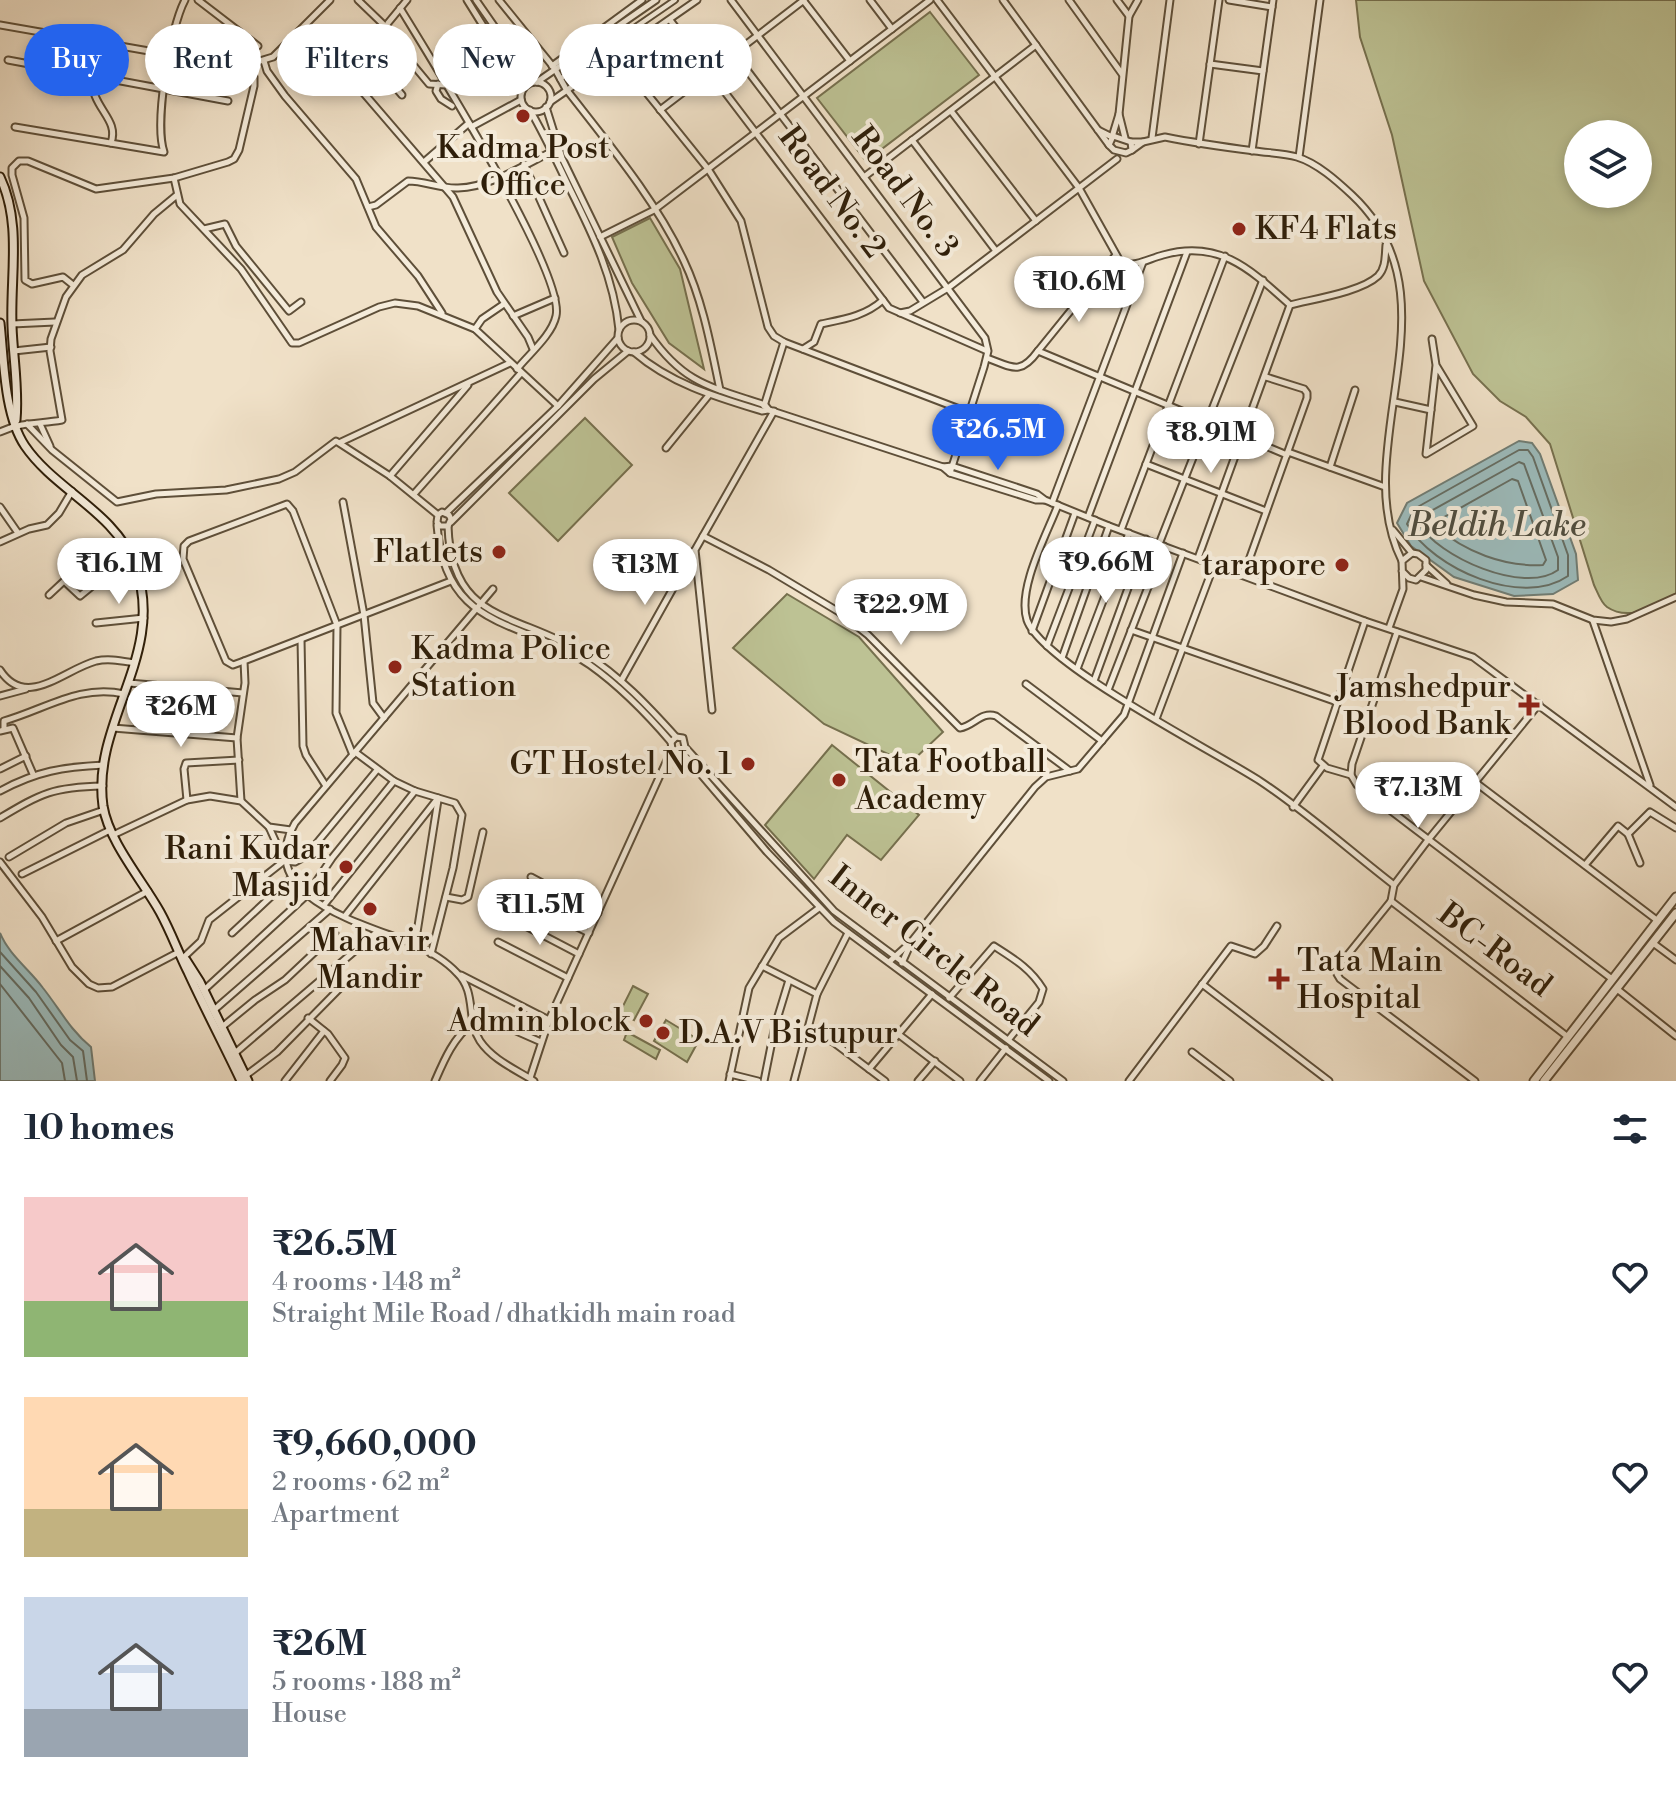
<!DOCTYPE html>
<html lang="en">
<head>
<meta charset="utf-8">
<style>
	body { margin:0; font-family:"Libre Bodoni",serif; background:#f2f2f3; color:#1f2937; height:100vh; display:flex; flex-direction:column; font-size:30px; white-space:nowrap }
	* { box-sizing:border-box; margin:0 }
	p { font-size:26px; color:#747a83 }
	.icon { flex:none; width:44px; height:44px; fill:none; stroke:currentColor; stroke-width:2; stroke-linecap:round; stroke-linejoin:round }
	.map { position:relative; height:1081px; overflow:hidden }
	.side { display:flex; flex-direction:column; background:#fff; flex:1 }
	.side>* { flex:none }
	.top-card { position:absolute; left:24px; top:24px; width:800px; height:72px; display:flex; gap:16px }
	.buttons { position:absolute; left:1564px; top:120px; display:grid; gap:16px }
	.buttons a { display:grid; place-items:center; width:88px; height:88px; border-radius:50%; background:#fff; box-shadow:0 4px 12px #0003; font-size:40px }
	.price { position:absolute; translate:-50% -68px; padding:0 18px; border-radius:28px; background:#fff; color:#222; font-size:26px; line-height:52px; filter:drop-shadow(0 2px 4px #0008) }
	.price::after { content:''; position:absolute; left:50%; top:48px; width:24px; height:18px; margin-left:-12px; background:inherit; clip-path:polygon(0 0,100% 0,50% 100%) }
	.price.selected { background:#2563eb; color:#fff }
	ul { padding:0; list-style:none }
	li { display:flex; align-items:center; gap:24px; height:200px; padding:0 24px }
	li span { display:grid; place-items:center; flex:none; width:224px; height:160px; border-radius:0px; color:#555 }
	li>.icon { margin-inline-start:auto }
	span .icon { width:96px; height:96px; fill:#fffc; stroke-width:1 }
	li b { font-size:34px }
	h2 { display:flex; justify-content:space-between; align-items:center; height:96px; padding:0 24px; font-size:34px }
	.pill { padding:0 28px; border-radius:36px; background:#fff; box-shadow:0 4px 12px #0003; font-size:28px; line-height:72px }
	.pill.selected { background:#2563eb; color:#fff }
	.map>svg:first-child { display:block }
	.green { fill:#bdc294; stroke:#76704e; stroke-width:2; fill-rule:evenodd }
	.water { fill:#9cbcbd; stroke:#707d75; stroke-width:2 }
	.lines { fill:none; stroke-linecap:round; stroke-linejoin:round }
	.shore { stroke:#656d63; stroke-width:2 }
	.pedestrian-casing { stroke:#5e4f39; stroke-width:8 }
	.minor-casing { stroke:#5e4f39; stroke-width:9 }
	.tertiary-casing { stroke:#5e4f39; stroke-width:11 }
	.secondary-casing { stroke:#2e1e09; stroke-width:11 }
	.pedestrian { stroke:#f5ecdb; stroke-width:4 }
	.minor { stroke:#f5ecdb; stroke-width:5 }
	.tertiary { stroke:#f5ecdb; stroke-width:7 }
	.secondary { stroke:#f5ecdb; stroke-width:7 }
	.poi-dot { fill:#8f2418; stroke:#f5ecdb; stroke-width:3 }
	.labels { text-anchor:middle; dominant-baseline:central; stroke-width:8; stroke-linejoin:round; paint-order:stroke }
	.poi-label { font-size:32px; fill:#2e1e09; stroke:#f5ecdb; text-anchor:end }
	.street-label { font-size:32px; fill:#2e1e09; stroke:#f5ecdb }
	.water-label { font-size:34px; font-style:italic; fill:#4f4d3f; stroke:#f5ecdb }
</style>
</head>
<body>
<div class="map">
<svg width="1676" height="1081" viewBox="0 0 1676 1081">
	<rect width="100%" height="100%" fill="#f0e1c8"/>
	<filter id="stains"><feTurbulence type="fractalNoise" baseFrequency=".0025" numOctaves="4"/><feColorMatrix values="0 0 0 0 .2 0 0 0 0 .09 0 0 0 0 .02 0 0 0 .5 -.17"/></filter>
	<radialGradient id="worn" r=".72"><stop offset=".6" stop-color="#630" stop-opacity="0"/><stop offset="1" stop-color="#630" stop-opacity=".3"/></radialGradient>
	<!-- green -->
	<g class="green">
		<path d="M1356,0h320v596c-21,10 -47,26 -69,11 -6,-4 -10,-16 -13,-22l-44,-141 -24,-27 -26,-16 -27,-27 -49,-93 -32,-146 -32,-98zM1578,134h60v60h-60z"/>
		<path d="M930,12l49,63 -113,86 -49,-63z"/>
		<path d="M650,218l30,51 24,100 -35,-26 -37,-60 -20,-46z"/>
		<path d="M585,418l47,47 -74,76 -49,-48z"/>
		<path d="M787,594l72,43 84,95 -34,32 -85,-40 -91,-76z"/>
		<path d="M832,745l87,70 -38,45 -34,-25 -33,44 -49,-54z"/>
		<path d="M633,986l15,8 -14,26 -14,-8z"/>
		<path d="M666,1020l33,20 -12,22 -33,-21z"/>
		<path d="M627,1032l33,18 -4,9 -32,-19z"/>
	</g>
	<!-- water -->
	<g class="water">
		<path d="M1519,441l13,2 8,11 36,100 2,26 -25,14 -39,2 -60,-19 -43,-31 -14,-23 10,-20z"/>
		<path d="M0,933c9,22 29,36 43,55 16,20 27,42 48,59l4,34h-95z"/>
	</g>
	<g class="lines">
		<!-- shore -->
		<g class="shore">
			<path d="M1519,450h9l5,7 35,98v21c-46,32 -135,-7 -161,-52l7,-15z"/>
			<path d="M1519,462l5,2 34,93v13c-34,25 -120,-13 -140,-47l4,-7z"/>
			<path d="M1512,479l6,2 28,79 -3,5c-39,2 -78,-13 -108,-39l2,-5z"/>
			<path d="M0,952l36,40 34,48 13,11 4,30"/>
			<path d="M0,966l29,32 32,47 12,12 4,24"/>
			<path d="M0,984l62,79 3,18"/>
		</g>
		<defs>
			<path id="pedestrian" d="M560,79l115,-79"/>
			<g id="minor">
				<path d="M198,0l60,46"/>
				<path d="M358,0l28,27"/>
				<path d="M467,0l38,61 16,32"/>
				<path d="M476,0l57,82"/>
				<path d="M499,0l56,69 11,20c41,53 90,111 118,172 19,40 27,86 36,129"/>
				<path d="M731,0l254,338 3,13 -4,16 -34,106"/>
				<path d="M803,0l47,61"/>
				<path d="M870,0l22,29"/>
				<path d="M937,0l142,188 42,75c15,4 27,-4 42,-8 57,-16 88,15 127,50"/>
				<path d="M1003,0l106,145"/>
				<path d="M1069,0l53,74"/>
				<path d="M1117,0l12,16 -10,98"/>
				<path d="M1229,0l43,7"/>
				<path d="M400,8c28,46 166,266 156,308 -4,19 -27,38 -39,53"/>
				<path d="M1129,16l9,-16"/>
				<path d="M670,20l219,288 98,43"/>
				<path d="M0,25l229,40 21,-1 23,-7 57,-57"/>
				<path d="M306,26l147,171 44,95 31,45 5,12"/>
				<path d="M385,31l44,53 17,1"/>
				<path d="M366,53l36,42"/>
				<path d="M621,53l20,33 67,83 33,52 27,106 6,9 10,6 186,71"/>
				<path d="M734,53l189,249"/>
				<path d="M8,60l220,41"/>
				<path d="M264,61l3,10 18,25 71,83 20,48 42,49 24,37"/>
				<path d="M1210,64l53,7"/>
				<path d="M552,66l90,-66"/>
				<path d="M344,70l34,-27 10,-20 19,-23"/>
				<path d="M92,76c-2,32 28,42 19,67"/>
				<path d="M537,82l119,-82"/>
				<circle cx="536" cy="97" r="15"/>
				<path d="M438,84l-2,7 5,8 11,7"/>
				<path d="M550,102l147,-102"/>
				<path d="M546,107l16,51 79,163"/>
				<path d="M530,110c15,26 27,52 40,79 23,46 44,89 49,141"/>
				<path d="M660,110l144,-110"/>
				<path d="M951,111l85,110"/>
				<path d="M15,127l149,25c-10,-29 6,-124 21,-152"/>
				<path d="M471,127l50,-27"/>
				<path d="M1098,130l14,7 7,-23 6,24"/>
				<path d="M1113,136l18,6 1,8 -6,3 -12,-3 -5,-5z"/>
				<path d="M1152,138l18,-138"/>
				<path d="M912,140l84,111"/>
				<path d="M1131,142h12l-11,8"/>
				<path d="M1143,142l22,-5c30,6 59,10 90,14 13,2 29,2 42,6 20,6 40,24 55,38 111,104 -7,252 50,366"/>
				<path d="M1199,144l20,-144"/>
				<path d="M1252,151l21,-151"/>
				<path d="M1299,157l21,-157"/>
				<path d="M424,162l45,-39"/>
				<path d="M524,164l40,89"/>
				<path d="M864,177l172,-132"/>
				<path d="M174,178l6,26 61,65 51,74h7l80,-36 16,-4 23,3 57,23 83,77"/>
				<path d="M368,207l8,-2 32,-24c17,0 33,8 50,7 33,-1 66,-23 95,-37"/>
				<path d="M204,229l21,-5 11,22 53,65 12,-9"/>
				<path d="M600,237l54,-27 276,-210"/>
				<path d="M1115,256l-77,95 249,104"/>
				<path d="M73,285l-10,-8 -31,7 -7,-4 -1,-62 -12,-43v-7l7,-7h9l68,28 78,-11 54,-16 6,-3 5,-9 15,-64v-9l-4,-13"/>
				<path d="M900,313l10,-2 38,-23 169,-129"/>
				<path d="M513,316l42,-18"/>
				<circle cx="634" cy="336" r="16"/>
				<path d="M12,324l43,-2"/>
				<path d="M475,329l7,-10 22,-15"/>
				<path d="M650,335c34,49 61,52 115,70l4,5 174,57 7,6 86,27h8"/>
				<path d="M1432,339l4,26 -10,89 47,-28 -37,-61"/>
				<path d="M803,349l11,-7 7,-18c24,-5 44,-8 62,-24"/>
				<path d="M14,351l37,-4"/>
				<path d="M634,352c37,32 82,45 128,59l6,-1"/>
				<path d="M987,358c25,9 33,18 51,-7"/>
				<path d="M1395,402l36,8"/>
				<path d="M764,406l20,-64"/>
				<path d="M27,424l25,26 65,52 39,-8 70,-4 53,-11 16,-7 41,-31 54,35 48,39 4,-3 7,3 2,4 -3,7h-8l-3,-4 1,-7"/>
				<path d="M40,424l10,22"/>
				<path d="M0,432c20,-10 40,-8 62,-12l-12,-69 1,-12 15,-42 16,-22 41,-25 31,-36 23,-19"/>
				<path d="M341,442l169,-79"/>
				<path d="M666,448l43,-53"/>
				<path d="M1288,452l97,35"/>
				<path d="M1146,464l120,47"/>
				<path d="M943,467l9,-1 85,28 8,6 64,26 256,95 108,36 203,150"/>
				<path d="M1330,467l25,-77"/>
				<path d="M390,476l78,-91"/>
				<path d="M414,494l107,-121"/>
				<path d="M343,502l21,113 9,88 11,15"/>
				<path d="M1052,503l91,-241"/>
				<path d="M1058,505c-12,31 -41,84 -31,115 15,44 187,131 233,161 47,31 90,70 134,104"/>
				<path d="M0,507l18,26"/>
				<path d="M446,513l112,-107 60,-68"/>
				<path d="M1088,517l99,-265"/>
				<path d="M451,522l143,-143 34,-28"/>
				<path d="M437,525c8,107 84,93 153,140 31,22 57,49 81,77l1,7 5,3 5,-1"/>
				<path d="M448,526c3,98 70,86 137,128 35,22 63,52 91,83"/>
				<path d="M1121,530l104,-274"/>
				<path d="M1393,530l19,23"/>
				<path d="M703,536l66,34 70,42 29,23 92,93c14,-2 21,-17 36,-12l74,55"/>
				<path d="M0,542l29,-13 18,-4 12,-12 13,-22"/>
				<path d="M1159,544l104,-264"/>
				<path d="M1198,558l92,-253c23,-6 71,-13 88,-29 8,-8 7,-20 8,-31"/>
				<path d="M1426,565l21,19"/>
				<path d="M1244,574l63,-176v-5l-3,-4 -38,-12"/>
				<path d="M1421,577l53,18 32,7 47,2 40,16 18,2 16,-3 49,-22"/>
				<path d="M493,589l-198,234c-42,74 67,100 116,120 16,7 34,17 46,30 20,19 9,47 23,68 13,19 35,28 54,40"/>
				<path d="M49,595l15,-14 16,15 50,-41"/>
				<path d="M1593,621l57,164"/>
				<path d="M96,623l48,-5"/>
				<path d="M1389,628l14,-39 -1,-28 10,-8 6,1 8,6v10l-10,10 -7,-2 -7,-7"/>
				<path d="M1131,630l206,72"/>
				<path d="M1032,631l43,-118"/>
				<path d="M1397,632l-45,132 -1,11 6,10 255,194"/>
				<path d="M301,639l2,107 3,9 20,31"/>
				<path d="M1047,646l48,-126"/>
				<path d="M1062,658l47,-132"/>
				<path d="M244,661l-11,4 -7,-4 -43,-102 1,-13 5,-5 98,-37 6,7 44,114 -1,88 17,42"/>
				<path d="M1077,669l52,-136"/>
				<path d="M0,670c26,40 63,0 96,-9 13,-3 26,0 39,2"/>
				<path d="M621,681l73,-130"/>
				<path d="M1094,681l52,-142"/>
				<path d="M129,683l114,10"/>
				<path d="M1026,684l76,57"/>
				<path d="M1108,690l56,-144"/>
				<path d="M0,696l26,-7"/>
				<path d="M712,710l-17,-160 79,-139"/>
				<path d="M1156,719l58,-154"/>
				<path d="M113,728l124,10"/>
				<path d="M4,729v-8c42,-12 76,-37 120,-27"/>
				<path d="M0,731l13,-3 20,46"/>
				<path d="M671,742l5,-5 7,1 2,9 149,164 229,170"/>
				<path d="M681,751l86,101 67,70 215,159"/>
				<path d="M355,752l39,29 21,10 40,12 7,12 -9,53 -22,86"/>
				<path d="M0,769l26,-13"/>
				<path d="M1351,775l-24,-7 -9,-8 47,-139"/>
				<path d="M1475,782l183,139"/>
				<path d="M0,791c37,-20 63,-24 104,-26"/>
				<path d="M187,800l-3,-31 2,-6 53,-3"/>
				<path d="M241,801l-4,-63 8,-55 -1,-22 207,-80"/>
				<path d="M1293,807l30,-41"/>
				<path d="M0,818c42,-25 53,-31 103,-32"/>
				<path d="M269,827l15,33"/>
				<path d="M1628,834l12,29"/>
				<path d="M113,835l74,-35 23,-4 31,5 28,26 22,3"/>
				<path d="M9,857l57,-34 38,-13"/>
				<path d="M0,862l42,55 30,50 17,17 9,4 14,-1 67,-35"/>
				<path d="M1585,865l33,-39 10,8 22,-22 26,16"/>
				<path d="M22,874l88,-44"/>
				<path d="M531,877l67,36"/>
				<path d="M446,897l16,3 6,-3 15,-65"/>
				<path d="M519,898l70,35"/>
				<path d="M1391,901l177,136"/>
				<path d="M324,905l91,-114"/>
				<path d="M345,916l93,-118"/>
				<path d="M514,920l65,34"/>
				<path d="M232,933l59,-55"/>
				<path d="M56,941l92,-50"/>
				<path d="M498,942l70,36"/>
				<path d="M1653,943l23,17"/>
				<path d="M415,945l23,-145"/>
				<path d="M184,957l17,-16 8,-21 75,-59 11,1 11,-6 71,-86"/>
				<path d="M889,962l22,-20 124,-155 11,-10 32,-8 46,-54 59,-162"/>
				<path d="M902,963l9,-20"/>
				<path d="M762,966l55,28"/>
				<path d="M461,975l88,45"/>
				<path d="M1202,984l127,97"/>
				<path d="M1617,989l59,47"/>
				<path d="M204,990l103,-95 25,-37 62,-77"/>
				<path d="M949,998l45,-52c20,13 36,22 49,43l-4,13 -30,37"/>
				<path d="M214,1010l116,-101"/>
				<path d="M473,1012l68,30"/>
				<path d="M308,1018l20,16 17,24 -3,7 -12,16"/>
				<path d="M222,1027l33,-27 30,-20 50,-47"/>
				<path d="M808,1029l25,13 52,39"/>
				<path d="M898,1034l62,47"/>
				<path d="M1192,1052l38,29"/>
				<path d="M235,1053l142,-121"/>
				<path d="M869,1069l63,-75"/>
				<path d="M730,1074l28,7"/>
				<path d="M245,1076l32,-24 66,-67"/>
				<path d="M530,1078l19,-58 123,-271"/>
				<path d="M285,1081l39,-50"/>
				<path d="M435,1081c10,-23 18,-42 38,-59"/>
				<path d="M729,1081l20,-93 30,-50 40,-30"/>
				<path d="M764,1081l11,-55 14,-46"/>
				<path d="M794,1081l23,-87 31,-61"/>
				<path d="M918,1081l17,-20"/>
				<path d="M980,1081l26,-33"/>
				<path d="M1129,1081l102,-135 24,8 9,-8 13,-20"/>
				<path d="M1475,1081l-135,-102 -3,-5v-6l54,-67 3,-16 34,-45 111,-136"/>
			</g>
			<g id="tertiary">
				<path d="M1534,1081l142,-184"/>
				<path d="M1544,1081l132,-168"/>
			</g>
			<g id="secondary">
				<path d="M0,177c22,46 10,99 12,149 1,31 7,63 4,94"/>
				<path d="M0,323c4,37 4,92 25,123 30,44 90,66 110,119 33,88 -44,156 -32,241 6,36 39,74 57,106 11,20 18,40 28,60 17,37 36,73 53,109"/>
				<path d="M186,960l14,22 48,99"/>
			</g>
		</defs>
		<!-- pedestrian casing -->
		<use href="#pedestrian" class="pedestrian-casing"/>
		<!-- minor casing -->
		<use href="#minor" class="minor-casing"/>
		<!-- tertiary casing -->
		<use href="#tertiary" class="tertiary-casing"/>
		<!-- secondary casing -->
		<use href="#secondary" class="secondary-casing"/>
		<!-- pedestrian -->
		<use href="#pedestrian" class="pedestrian"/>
		<!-- minor -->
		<use href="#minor" class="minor"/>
		<!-- tertiary -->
		<use href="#tertiary" class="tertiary"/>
		<!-- secondary -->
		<use href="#secondary" class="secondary"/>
	</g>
	<!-- markers -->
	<g class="poi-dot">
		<circle cx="523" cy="116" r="8"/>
		<circle cx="1239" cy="229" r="8"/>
		<circle cx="499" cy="552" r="8"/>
		<circle cx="1342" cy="565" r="8"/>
		<circle cx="395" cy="667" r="8"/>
		<path d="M1525 693h8v8h8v8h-8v8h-8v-8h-8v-8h8z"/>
		<circle cx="748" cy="764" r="8"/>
		<circle cx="839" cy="780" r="8"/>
		<circle cx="346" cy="867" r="8"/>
		<circle cx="370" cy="909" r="8"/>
		<path d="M1275 967h8v8h8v8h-8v8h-8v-8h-8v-8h8z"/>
		<circle cx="646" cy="1021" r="8"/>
		<circle cx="663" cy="1033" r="8"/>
	</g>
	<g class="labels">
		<!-- poi labels -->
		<g class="poi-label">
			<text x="523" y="148" text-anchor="middle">Kadma Post<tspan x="523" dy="37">Office</tspan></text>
			<text x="1255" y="229" text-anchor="start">KF4 Flats</text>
			<text x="483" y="552">Flatlets</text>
			<text x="1326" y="565">tarapore</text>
			<text x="411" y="649" text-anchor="start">Kadma Police<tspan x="411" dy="37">Station</tspan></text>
			<text x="1511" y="687">Jamshedpur<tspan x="1511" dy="37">Blood Bank</tspan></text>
			<text x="855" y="762" text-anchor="start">Tata Football<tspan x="855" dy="37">Academy</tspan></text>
			<text x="732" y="764">GT Hostel No. 1</text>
			<text x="330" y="849">Rani Kudar<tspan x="330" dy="37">Masjid</tspan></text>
			<text x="370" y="941" text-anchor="middle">Mahavir<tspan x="370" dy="37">Mandir</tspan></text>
			<text x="1297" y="961" text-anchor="start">Tata Main<tspan x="1297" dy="37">Hospital</tspan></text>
			<text x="630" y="1021">Admin block</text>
			<text x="679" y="1033" text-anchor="start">D.A.V Bistupur</text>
		</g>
		<!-- street labels -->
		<g class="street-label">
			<text transform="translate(832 192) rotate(53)">Road No. 2</text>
			<text transform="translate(905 192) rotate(53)">Road No. 3</text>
			<text transform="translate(1495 950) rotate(37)">BC-Road</text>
			<text transform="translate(934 951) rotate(38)">Inner Circle Road</text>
		</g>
		<!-- water labels -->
		<g class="water-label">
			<text x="1497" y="526">Beldih Lake</text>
		</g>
	</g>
	<rect width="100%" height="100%" filter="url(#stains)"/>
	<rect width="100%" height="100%" fill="url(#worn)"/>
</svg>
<div class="buttons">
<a><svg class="icon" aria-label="layers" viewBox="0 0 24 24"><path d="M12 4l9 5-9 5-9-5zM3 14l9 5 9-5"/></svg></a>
</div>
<b class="price" style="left:1079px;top:324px">₹10.6M</b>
<b class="price selected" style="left:998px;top:472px">₹26.5M</b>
<b class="price" style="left:1211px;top:475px">₹8.91M</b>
<b class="price" style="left:1106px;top:605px">₹9.66M</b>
<b class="price" style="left:119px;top:606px">₹16.1M</b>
<b class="price" style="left:645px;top:607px">₹13M</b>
<b class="price" style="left:901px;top:647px">₹22.9M</b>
<b class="price" style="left:181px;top:749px">₹26M</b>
<b class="price" style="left:1418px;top:830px">₹7.13M</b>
<b class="price" style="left:540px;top:947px">₹11.5M</b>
<div class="top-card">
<a class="pill selected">Buy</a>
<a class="pill">Rent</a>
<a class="pill">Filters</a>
<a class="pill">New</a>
<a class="pill">Apartment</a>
</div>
</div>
<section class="side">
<h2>10 homes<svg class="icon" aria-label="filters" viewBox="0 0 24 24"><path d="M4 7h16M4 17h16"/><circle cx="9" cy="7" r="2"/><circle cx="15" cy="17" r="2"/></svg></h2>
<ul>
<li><span style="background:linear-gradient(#f6c9c9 65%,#8fb573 0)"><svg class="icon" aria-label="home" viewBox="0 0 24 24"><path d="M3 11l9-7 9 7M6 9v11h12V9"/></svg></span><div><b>₹26.5M</b><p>4 rooms · 148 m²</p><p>Straight Mile Road / dhatkidh main road</p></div><svg class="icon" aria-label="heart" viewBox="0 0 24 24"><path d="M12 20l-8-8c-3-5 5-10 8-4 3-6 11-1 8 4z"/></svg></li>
<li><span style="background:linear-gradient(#ffd9b3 70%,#c2b280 0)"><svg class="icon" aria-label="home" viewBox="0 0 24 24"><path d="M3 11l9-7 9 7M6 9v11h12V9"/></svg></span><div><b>₹9,660,000</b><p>2 rooms · 62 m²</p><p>Apartment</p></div><svg class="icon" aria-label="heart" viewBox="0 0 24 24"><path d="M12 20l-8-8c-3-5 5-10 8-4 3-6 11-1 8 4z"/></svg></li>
<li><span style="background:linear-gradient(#c9d6e8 70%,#9aa5b1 0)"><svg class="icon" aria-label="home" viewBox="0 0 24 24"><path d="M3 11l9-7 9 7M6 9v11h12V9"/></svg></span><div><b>₹26M</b><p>5 rooms · 188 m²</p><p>House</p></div><svg class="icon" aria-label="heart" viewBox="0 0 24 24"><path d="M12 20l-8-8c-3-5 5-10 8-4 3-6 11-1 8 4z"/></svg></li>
</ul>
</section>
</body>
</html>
